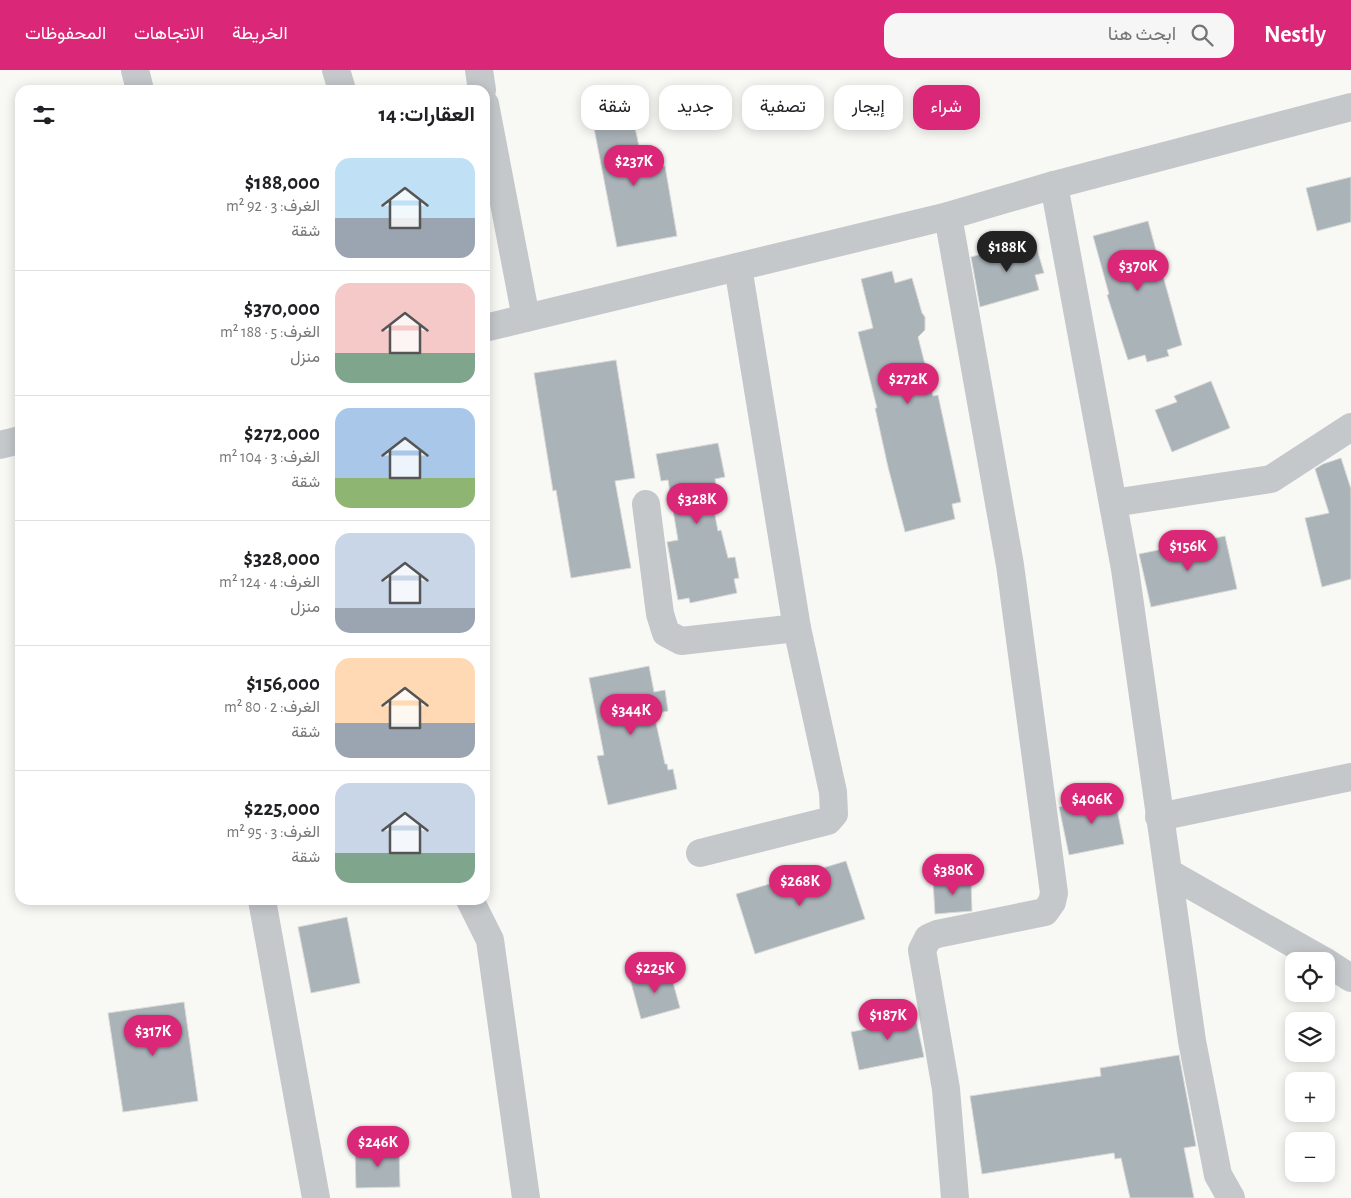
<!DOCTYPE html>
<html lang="ar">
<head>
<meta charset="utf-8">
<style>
	body { margin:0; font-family:"Alegreya Sans",Vazirmatn,sans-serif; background:#f6f6f6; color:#202124; direction:rtl; height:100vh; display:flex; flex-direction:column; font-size:19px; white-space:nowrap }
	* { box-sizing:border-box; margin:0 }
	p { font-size:16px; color:#757577 }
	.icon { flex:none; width:28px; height:28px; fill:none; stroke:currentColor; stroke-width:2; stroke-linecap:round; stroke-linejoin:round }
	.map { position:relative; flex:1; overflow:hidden; direction:ltr }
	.panel { position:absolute; left:15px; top:15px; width:475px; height:820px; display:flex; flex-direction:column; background:#fff; border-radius:15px; box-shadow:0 2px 12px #0003; direction:rtl }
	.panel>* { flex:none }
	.hud { position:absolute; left:505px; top:15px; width:475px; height:45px; direction:rtl; display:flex; gap:10px }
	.fabs { position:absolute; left:1285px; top:882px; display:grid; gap:10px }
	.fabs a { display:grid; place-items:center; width:50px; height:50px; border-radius:10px; background:#fff; box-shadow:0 2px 12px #0003; font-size:25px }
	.price { position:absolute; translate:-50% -42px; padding:0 11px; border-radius:18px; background:#db2777; color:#fff; font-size:16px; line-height:32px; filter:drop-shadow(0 1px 2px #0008) }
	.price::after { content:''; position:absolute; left:50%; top:30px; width:15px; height:11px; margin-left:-8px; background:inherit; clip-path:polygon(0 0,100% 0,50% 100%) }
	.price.current { background:#222; color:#fff }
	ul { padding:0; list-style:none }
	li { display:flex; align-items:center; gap:15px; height:125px; padding:0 15px }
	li+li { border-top:1px solid #e0e0e0 }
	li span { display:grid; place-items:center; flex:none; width:140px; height:100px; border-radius:15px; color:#555 }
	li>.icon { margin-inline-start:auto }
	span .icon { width:60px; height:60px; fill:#fffc; stroke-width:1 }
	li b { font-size:21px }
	h2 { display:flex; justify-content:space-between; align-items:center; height:60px; padding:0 15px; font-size:21px }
	.tag { padding:0 18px; border-radius:15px; background:#fff; box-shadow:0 2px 12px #0003; font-size:18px; line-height:45px }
	.tag.current { background:#db2777; color:#fff }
	header { display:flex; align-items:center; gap:30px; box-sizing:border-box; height:70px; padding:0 25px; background:#db2777; color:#fff }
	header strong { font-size:24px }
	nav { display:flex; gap:28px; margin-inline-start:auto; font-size:18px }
	.search { width:350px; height:45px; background:#f6f6f6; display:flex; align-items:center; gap:12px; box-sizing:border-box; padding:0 18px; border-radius:15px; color:#757577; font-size:19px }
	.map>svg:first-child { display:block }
	.building { fill:#aab3b8; stroke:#dadad7 }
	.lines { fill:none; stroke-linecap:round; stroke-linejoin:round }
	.street { stroke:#c4c8cb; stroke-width:28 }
</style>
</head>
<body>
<header>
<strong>Nestly</strong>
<div class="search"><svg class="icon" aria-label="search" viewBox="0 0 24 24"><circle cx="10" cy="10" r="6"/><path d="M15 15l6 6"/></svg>ابحث هنا</div>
<nav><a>الخريطة</a><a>الاتجاهات</a><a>المحفوظات</a></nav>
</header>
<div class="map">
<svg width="1351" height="1128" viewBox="0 0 1351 1128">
	<rect width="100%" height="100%" fill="#f8f8f5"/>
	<!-- building -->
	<g class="building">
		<path d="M633,48l8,38 12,-2 4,12h8l12,70 -60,11 -23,-119z"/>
		<path d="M1351,107v45l-34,9 -11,-43z"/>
		<path d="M1148,151l34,124 -15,5 2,6 -22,6 -2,-7 -17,5 -21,-65 2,-1 -16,-58z"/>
		<path d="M1034,169l10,34 -9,2 4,15 -59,17 -9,-50z"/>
		<path d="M892,201l3,12 17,-5 10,35 3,4v13l-7,7 15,59 5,-1 23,107 -9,2 3,15 -50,13 -17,-65 -13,-59h2l-19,-76 15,-4 -12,-49z"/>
		<path d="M616,290l19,118 -20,3 16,87 -60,10 -15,-88 -3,1 -19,-118z"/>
		<path d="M1211,311l19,47 -58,24 -17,-42 22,-8 -3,-6z"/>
		<path d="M718,373l7,34 -10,2 1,9 -6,2 8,41 3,-1 7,28 7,-1 4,21 -5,1 3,14 -47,10 -1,-5 -11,2 -11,-58 11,-2 -10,-60 -7,1 -5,-27z"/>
		<path d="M1341,388l10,31v90l-29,8 -17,-69 24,-5 -14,-44 8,-5z"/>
		<path d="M1225,466l12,53 -86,18 -12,-53z"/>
		<path d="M649,596l5,26 11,-2 3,21 -14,3 11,50h2l1,6 5,-1 4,20 -69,16 -11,-49 7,-1 -15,-77z"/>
		<path d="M1114,725l10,49 -55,11 -10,-48z"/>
		<path d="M846,791l19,58 -110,35 -19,-60z"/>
		<path d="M971,810l1,31 -37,3 -2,-33z"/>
		<path d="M347,847l13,66 -49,10 -13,-66z"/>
		<path d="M669,898l11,40 -39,11 -11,-40z"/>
		<path d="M184,932l14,99 -75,11 -15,-99z"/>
		<path d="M914,940l10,47 -65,13 -8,-38 20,-4 -2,-9z"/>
		<path d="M1179,985l17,91 -12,2 10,50h-64l-9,-40 -6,1 -1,-6 -132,21 -12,-78 131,-20 -1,-8z"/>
		<path d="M399,1079l1,38 -44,1 -1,-38z"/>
	</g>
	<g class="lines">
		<!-- street -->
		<g class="street">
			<path d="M135,0l5,20"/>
			<path d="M336,0l6,20"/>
			<path d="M479,0l3,20"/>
			<path d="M485,34l41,214"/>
			<path d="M1054,115l71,384 67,472 26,134 13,23"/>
			<path d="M948,146l62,349 44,328 -2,9 -7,10 -108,22 -9,4 -6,12 24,139 9,109"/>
			<path d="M485,258l463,-112 106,-31 297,-78"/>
			<path d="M0,375l20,-5"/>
			<path d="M1113,433l158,-24 80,-52"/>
			<path d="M646,434l14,110 6,19 15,8 116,-13"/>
			<path d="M1159,747l192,-40"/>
			<path d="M700,783l128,-32 6,-7 -1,-22 -36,-164 -59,-361"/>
			<path d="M1169,803l155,88"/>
			<path d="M262,830l54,298"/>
			<path d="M470,830l20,40 36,258"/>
			<path d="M1326,892l25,16"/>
		</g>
	</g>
</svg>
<div class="fabs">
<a><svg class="icon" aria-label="locate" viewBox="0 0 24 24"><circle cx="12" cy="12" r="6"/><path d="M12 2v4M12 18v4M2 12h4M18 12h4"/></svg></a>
<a><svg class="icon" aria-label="layers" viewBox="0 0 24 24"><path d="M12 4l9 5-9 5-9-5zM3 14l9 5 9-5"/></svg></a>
<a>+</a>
<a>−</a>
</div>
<b class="price" style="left:634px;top:117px">$237K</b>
<b class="price current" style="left:1007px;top:203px">$188K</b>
<b class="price" style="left:1138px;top:222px">$370K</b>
<b class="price" style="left:908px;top:335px">$272K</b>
<b class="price" style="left:697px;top:455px">$328K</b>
<b class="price" style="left:1188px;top:502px">$156K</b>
<b class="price" style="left:631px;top:666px">$344K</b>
<b class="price" style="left:1092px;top:755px">$406K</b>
<b class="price" style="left:953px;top:826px">$380K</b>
<b class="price" style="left:800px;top:837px">$268K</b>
<b class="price" style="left:655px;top:924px">$225K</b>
<b class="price" style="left:888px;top:971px">$187K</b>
<b class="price" style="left:153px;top:987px">$317K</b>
<b class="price" style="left:378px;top:1098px">$246K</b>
<div class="hud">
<a class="tag current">شراء</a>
<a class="tag">إيجار</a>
<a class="tag">تصفية</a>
<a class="tag">جديد</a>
<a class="tag">شقة</a>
</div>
<section class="panel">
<h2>العقارات: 14<svg class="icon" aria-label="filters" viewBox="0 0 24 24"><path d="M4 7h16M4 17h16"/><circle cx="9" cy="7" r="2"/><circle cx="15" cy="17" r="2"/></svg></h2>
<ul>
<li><span style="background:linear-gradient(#bfe0f5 60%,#9aa5b1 0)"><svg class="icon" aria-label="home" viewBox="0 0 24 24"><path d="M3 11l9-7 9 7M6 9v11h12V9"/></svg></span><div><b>$188,000</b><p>الغرف: 3 · 92 m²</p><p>شقة</p></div></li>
<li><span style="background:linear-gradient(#f6c9c9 70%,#7fa58c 0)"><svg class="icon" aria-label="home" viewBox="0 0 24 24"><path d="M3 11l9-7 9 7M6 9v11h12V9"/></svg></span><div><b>$370,000</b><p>الغرف: 5 · 188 m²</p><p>منزل</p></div></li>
<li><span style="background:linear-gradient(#a9c7e8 70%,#8fb573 0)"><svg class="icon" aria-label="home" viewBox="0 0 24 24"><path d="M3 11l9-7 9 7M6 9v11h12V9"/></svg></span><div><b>$272,000</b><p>الغرف: 3 · 104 m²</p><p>شقة</p></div></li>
<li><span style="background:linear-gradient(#c9d6e8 75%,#9aa5b1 0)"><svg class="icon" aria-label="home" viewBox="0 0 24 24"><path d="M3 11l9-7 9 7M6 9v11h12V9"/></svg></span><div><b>$328,000</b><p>الغرف: 4 · 124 m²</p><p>منزل</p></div></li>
<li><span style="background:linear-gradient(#ffd9b3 65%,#9aa5b1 0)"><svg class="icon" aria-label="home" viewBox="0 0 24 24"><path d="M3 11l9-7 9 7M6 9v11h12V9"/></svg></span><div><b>$156,000</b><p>الغرف: 2 · 80 m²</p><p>شقة</p></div></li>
<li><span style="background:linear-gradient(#c9d6e8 70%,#7fa58c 0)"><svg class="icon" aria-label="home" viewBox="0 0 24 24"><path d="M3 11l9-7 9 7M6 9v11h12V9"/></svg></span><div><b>$225,000</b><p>الغرف: 3 · 95 m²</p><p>شقة</p></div></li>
</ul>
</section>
</div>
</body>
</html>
